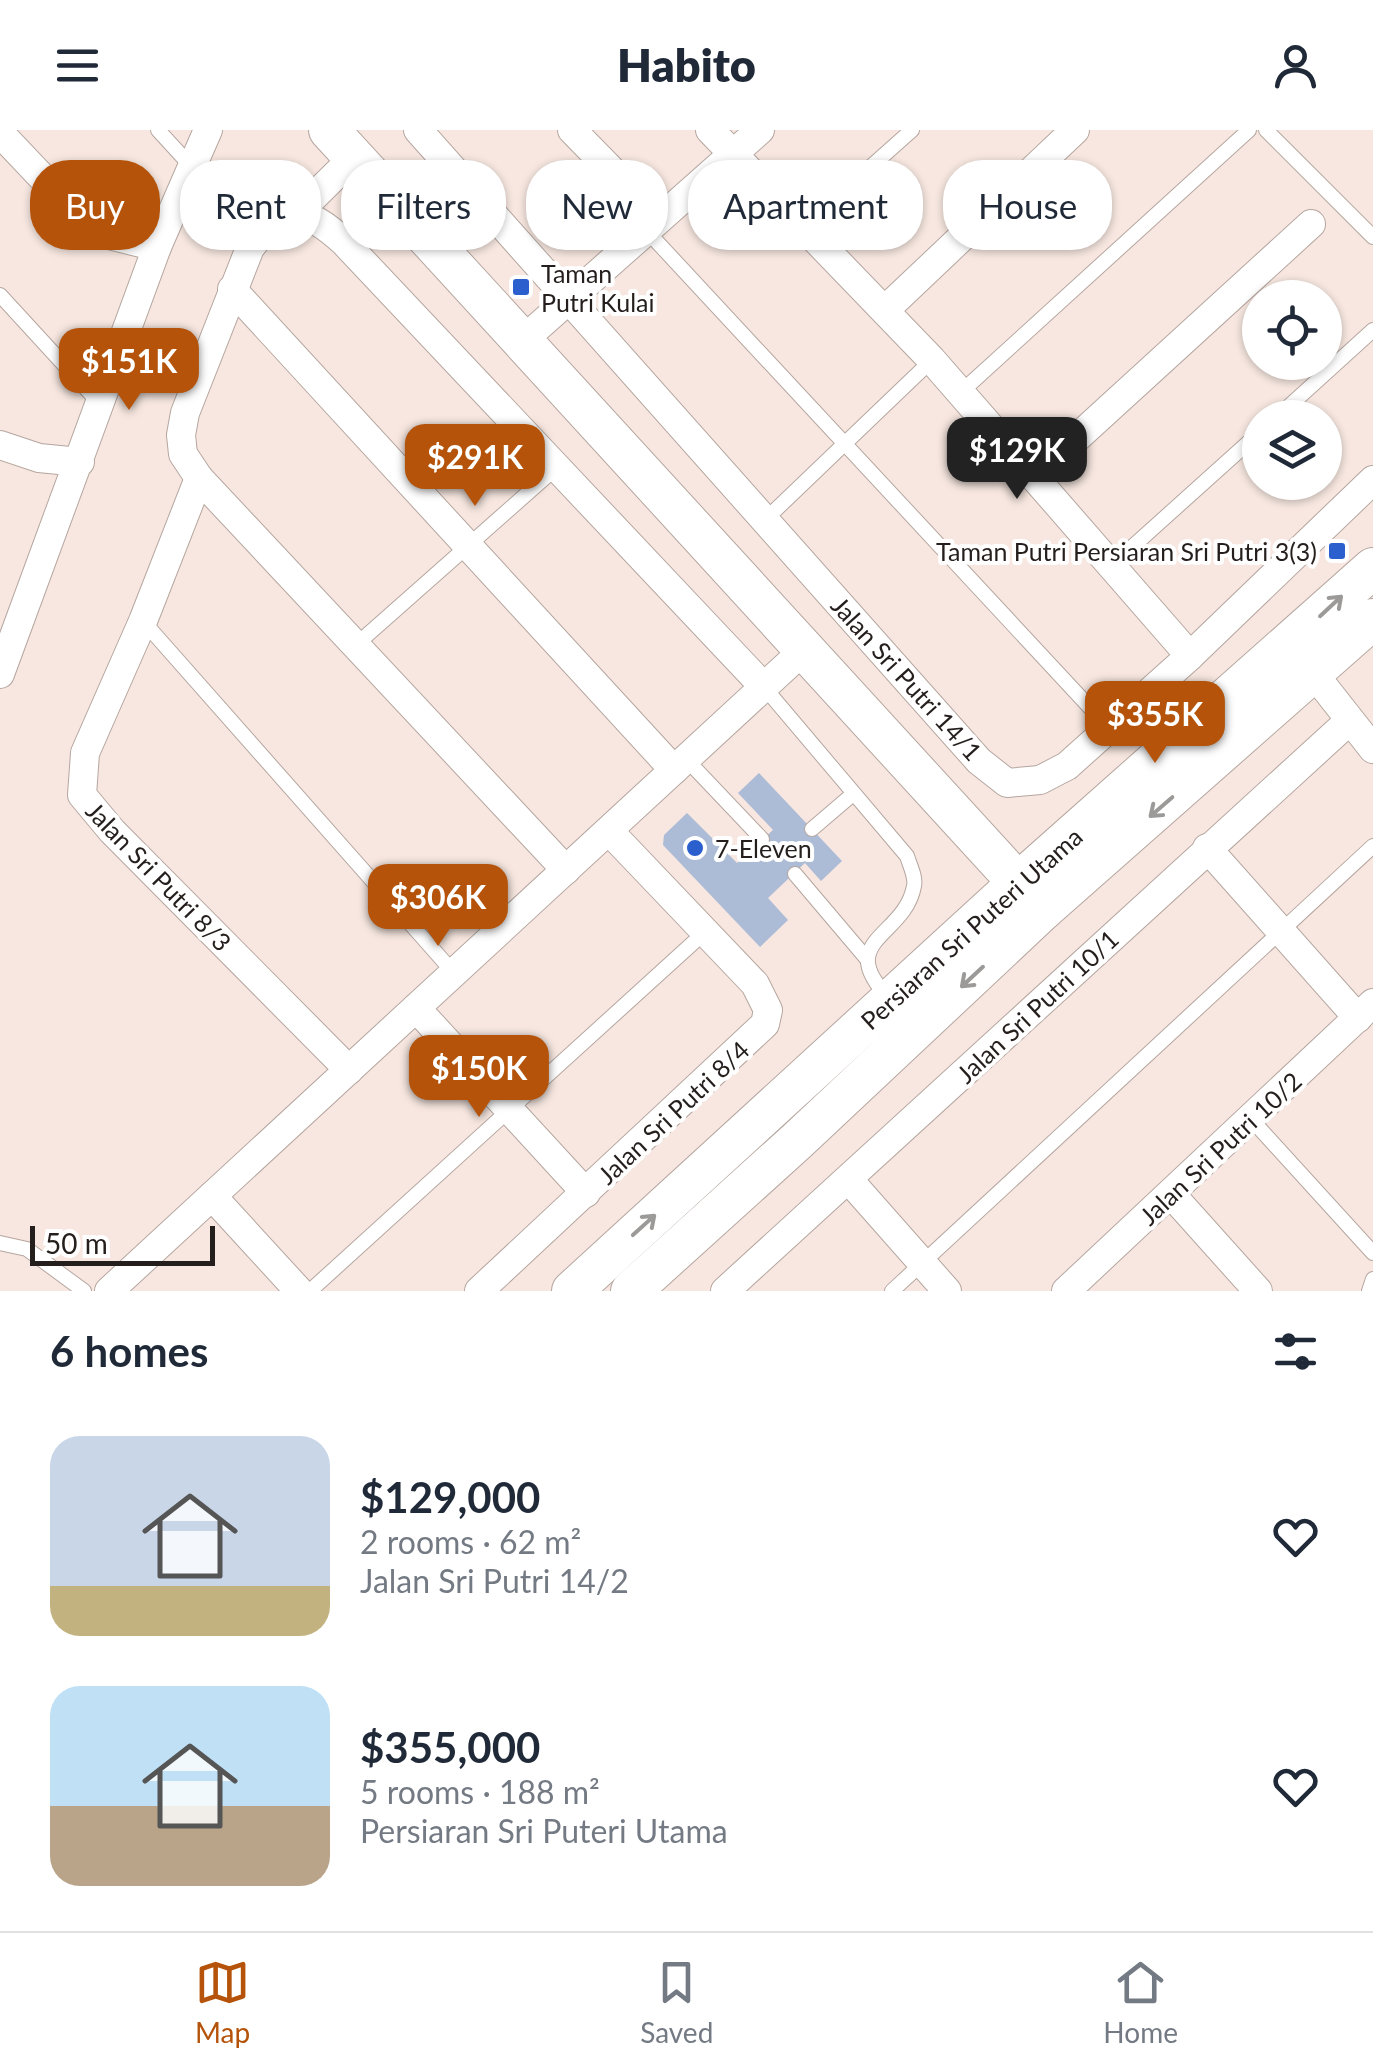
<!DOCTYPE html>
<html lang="en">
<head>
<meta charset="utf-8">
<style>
	body { margin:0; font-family:Lato,sans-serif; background:#f2f2f3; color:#1f2937; height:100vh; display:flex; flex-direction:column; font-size:38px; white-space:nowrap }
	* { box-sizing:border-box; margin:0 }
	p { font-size:32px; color:#747a83 }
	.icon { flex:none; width:55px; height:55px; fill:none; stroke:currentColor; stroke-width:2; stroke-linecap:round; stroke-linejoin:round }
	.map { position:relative; height:1161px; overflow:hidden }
	.panel { display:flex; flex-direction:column; background:#fff; flex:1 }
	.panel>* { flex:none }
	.guide { position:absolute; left:30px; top:30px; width:1315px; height:90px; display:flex; gap:20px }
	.fabs { position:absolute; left:1242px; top:150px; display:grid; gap:20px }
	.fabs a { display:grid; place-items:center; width:100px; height:100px; border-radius:50%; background:#fff; box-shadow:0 2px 8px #0004; font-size:50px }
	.scale { position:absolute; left:30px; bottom:25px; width:185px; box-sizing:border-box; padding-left:10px; border:5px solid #241e1c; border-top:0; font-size:28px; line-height:35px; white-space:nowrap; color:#241e1c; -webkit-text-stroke:8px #fff; paint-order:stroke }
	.price { position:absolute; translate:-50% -85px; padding:0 22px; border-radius:20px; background:#b45309; color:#fff; font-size:32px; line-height:65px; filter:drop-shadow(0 2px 5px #0008) }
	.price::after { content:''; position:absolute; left:50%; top:60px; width:30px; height:22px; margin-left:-15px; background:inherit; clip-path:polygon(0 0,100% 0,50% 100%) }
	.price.selected { background:#222; color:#fff }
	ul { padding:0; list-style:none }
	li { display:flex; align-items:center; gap:30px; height:250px; padding:0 50px }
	li span { display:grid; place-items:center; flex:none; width:280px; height:200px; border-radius:30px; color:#555 }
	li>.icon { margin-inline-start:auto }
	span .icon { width:120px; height:120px; fill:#fffc; stroke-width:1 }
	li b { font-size:42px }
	h2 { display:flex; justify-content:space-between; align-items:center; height:120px; padding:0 50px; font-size:42px }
	.chip { padding:0 35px; border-radius:40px; background:#fff; box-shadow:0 2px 8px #0004; font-size:35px; line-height:90px }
	.chip.selected { background:#b45309; color:#fff }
	header { display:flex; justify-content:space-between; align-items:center; height:130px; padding:0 50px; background:#fff; font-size:45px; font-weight:800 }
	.menu { display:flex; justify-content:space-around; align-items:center; height:140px; border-top:2px solid #e0e1e3; background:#fff; font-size:28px; color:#747a83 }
	.menu a { display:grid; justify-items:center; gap:5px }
	.menu .selected { color:#b45309 }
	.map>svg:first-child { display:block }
	.building { fill:#acbbd6 }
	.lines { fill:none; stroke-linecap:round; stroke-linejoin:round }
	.lane-casing { stroke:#b5a69f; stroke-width:16 }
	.street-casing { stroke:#b5a69f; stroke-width:30 }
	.secondary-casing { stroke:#b5a69f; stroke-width:42 }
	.lane { stroke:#fff; stroke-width:14 }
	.street { stroke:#fff; stroke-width:28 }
	.secondary { stroke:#fff; stroke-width:40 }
	.oneway { stroke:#9c9a99 }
	.poi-dot { fill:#2a5fcd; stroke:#fff; stroke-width:4 }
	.labels { text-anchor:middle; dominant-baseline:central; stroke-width:8; stroke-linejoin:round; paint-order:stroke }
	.poi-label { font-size:25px; fill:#241e1c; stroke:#fff; text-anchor:start }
	.street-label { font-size:25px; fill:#241e1c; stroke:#fff }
</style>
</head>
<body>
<header><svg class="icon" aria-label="menu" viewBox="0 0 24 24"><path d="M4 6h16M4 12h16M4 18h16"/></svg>Habito<svg class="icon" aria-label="person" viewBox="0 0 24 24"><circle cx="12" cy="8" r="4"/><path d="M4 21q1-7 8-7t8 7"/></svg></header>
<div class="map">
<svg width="1373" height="1161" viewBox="0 0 1373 1161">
	<rect width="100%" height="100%" fill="#f7e7e0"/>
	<!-- building -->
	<path class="building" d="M759,643l83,88 -21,20 -16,-18 -37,35 20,22 -28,27 -97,-102 1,-10 23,-22 50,50 36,-33 -35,-37z"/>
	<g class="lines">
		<defs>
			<g id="lane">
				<path d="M158,0l33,36"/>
				<path d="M1266,0l107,107"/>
				<path d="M802,98l110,-98"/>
				<path d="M646,100l463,498"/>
				<path d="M0,165l101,110"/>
				<path d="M960,263l289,-263"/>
				<path d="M1276,288l97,-88"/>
				<path d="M766,389l166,-159"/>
				<path d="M1111,436l149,-134"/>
				<path d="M143,491l311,352"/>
				<path d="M357,514l200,-177"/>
				<path d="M764,557l143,169c3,10 9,21 7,30 -9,51 -81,54 -25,112"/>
				<path d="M686,629l76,80"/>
				<path d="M812,699l41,-35"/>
				<path d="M795,744l72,85"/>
				<path d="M1251,989l122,134"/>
				<path d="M0,1113l27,6 57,42"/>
				<path d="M310,1161l395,-359"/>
				<path d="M892,1161l481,-445"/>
				<path d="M1369,1161l4,-12"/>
			</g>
			<g id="street">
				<path d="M418,0l561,631 28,22 33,-3 27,-14 123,-110 183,-176"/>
				<path d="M572,0l86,88"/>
				<path d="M710,0l222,230 258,296"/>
				<path d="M0,3l93,98 64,16"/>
				<path d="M296,84l58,-57"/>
				<path d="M232,159l442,481"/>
				<path d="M885,180l190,-180"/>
				<path d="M522,211l238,-211"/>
				<path d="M0,315l39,13 41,4"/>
				<path d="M1034,347l277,-253"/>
				<path d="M199,348l-56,143 -58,132 -3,42 30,36 237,239"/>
				<path d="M1303,530l70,89"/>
				<path d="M0,544l157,-427 51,-117"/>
				<path d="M1207,718l151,170"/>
				<path d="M566,740l-367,-392 -16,-24 -2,-19 4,-22 65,-165c33,-44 55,-42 94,-6l420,445"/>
				<path d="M416,878l170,185"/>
				<path d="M849,1050l98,111"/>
				<path d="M1171,1064l87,97"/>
				<path d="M212,1066l87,95"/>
				<path d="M109,1161l696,-642"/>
				<path d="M479,1161l286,-267 3,-14 -13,-26 -146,-153"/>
				<path d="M725,1161l624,-570"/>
				<path d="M1066,1161l307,-288"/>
			</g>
			<g id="secondary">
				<path d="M329,0l714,780"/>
				<path d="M572,1161l447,-409 354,-314"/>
				<path d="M631,1161l166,-150 246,-231 330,-291"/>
			</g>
		</defs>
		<!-- lane casing -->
		<use href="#lane" class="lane-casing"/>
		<!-- street casing -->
		<use href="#street" class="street-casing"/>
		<!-- secondary casing -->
		<use href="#secondary" class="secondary-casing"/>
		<!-- lane -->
		<use href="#lane" class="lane"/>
		<!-- street -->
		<use href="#street" class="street"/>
		<!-- secondary -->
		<use href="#secondary" class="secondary"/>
	</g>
	<!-- one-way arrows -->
	<defs><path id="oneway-shaft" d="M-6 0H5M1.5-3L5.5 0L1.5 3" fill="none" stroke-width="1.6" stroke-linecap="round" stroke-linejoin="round" transform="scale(2.5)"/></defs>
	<g class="oneway">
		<use href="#oneway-shaft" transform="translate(1331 476) rotate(-43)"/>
		<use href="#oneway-shaft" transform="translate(1161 677) rotate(139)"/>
		<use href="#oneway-shaft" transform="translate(972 847) rotate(137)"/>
		<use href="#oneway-shaft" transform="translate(644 1095) rotate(-42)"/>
	</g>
	<!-- markers -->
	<g class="poi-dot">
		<rect x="511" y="147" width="20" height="20" rx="5"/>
		<rect x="1327" y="411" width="20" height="20" rx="5"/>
		<circle cx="695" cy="718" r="10"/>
	</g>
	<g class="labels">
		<!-- poi labels -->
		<g class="poi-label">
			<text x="541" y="143">Taman<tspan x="541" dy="29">Putri Kulai</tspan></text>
			<text x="1317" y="421" text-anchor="end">Taman Putri Persiaran Sri Putri 3(3)</text>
			<text x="715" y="718">7-Eleven</text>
		</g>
		<!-- street labels -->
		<g class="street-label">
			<text transform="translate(907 548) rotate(48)">Jalan Sri Putri 14/1</text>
			<text transform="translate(159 746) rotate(46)">Jalan Sri Putri 8/3</text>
			<text transform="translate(971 798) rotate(-42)">Persiaran Sri Puteri Utama</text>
			<text transform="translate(1037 876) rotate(-43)">Jalan Sri Putri 10/1</text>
			<text transform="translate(673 982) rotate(-43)">Jalan Sri Putri 8/4</text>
			<text transform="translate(1220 1018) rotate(-43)">Jalan Sri Putri 10/2</text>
		</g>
	</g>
</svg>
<div class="fabs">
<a><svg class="icon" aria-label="locate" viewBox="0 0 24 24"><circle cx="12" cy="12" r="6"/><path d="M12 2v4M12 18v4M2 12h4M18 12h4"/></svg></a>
<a><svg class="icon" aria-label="layers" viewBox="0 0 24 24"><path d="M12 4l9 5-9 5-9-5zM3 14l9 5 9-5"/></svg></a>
</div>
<div class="scale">50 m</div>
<b class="price" style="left:129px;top:283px">$151K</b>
<b class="price selected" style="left:1017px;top:372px">$129K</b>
<b class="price" style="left:475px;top:379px">$291K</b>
<b class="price" style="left:1155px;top:636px">$355K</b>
<b class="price" style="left:438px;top:819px">$306K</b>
<b class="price" style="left:479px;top:990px">$150K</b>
<div class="guide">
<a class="chip selected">Buy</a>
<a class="chip">Rent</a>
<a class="chip">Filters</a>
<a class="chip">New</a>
<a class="chip">Apartment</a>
<a class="chip">House</a>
</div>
</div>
<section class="panel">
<h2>6 homes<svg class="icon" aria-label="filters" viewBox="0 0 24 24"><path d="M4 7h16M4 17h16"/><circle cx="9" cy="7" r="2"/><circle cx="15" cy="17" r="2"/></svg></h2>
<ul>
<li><span style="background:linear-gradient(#c9d6e8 75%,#c2b280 0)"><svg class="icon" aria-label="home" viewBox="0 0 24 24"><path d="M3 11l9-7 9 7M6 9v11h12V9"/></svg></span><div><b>$129,000</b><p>2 rooms · 62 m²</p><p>Jalan Sri Putri 14/2</p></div><svg class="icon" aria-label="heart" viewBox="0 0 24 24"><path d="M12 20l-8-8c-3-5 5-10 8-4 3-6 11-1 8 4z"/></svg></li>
<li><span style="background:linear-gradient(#bfe0f5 60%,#b9a48a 0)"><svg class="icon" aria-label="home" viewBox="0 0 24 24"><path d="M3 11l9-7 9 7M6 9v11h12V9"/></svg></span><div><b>$355,000</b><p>5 rooms · 188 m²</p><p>Persiaran Sri Puteri Utama</p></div><svg class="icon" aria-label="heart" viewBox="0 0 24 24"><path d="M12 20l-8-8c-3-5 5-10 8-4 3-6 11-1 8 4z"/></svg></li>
</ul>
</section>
<nav class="menu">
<a class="selected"><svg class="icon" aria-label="map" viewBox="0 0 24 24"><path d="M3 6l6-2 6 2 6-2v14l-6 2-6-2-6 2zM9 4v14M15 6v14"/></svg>Map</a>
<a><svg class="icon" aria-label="saved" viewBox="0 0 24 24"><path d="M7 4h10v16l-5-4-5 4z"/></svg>Saved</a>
<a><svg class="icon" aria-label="home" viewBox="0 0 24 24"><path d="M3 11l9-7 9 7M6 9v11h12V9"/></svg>Home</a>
</nav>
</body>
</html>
